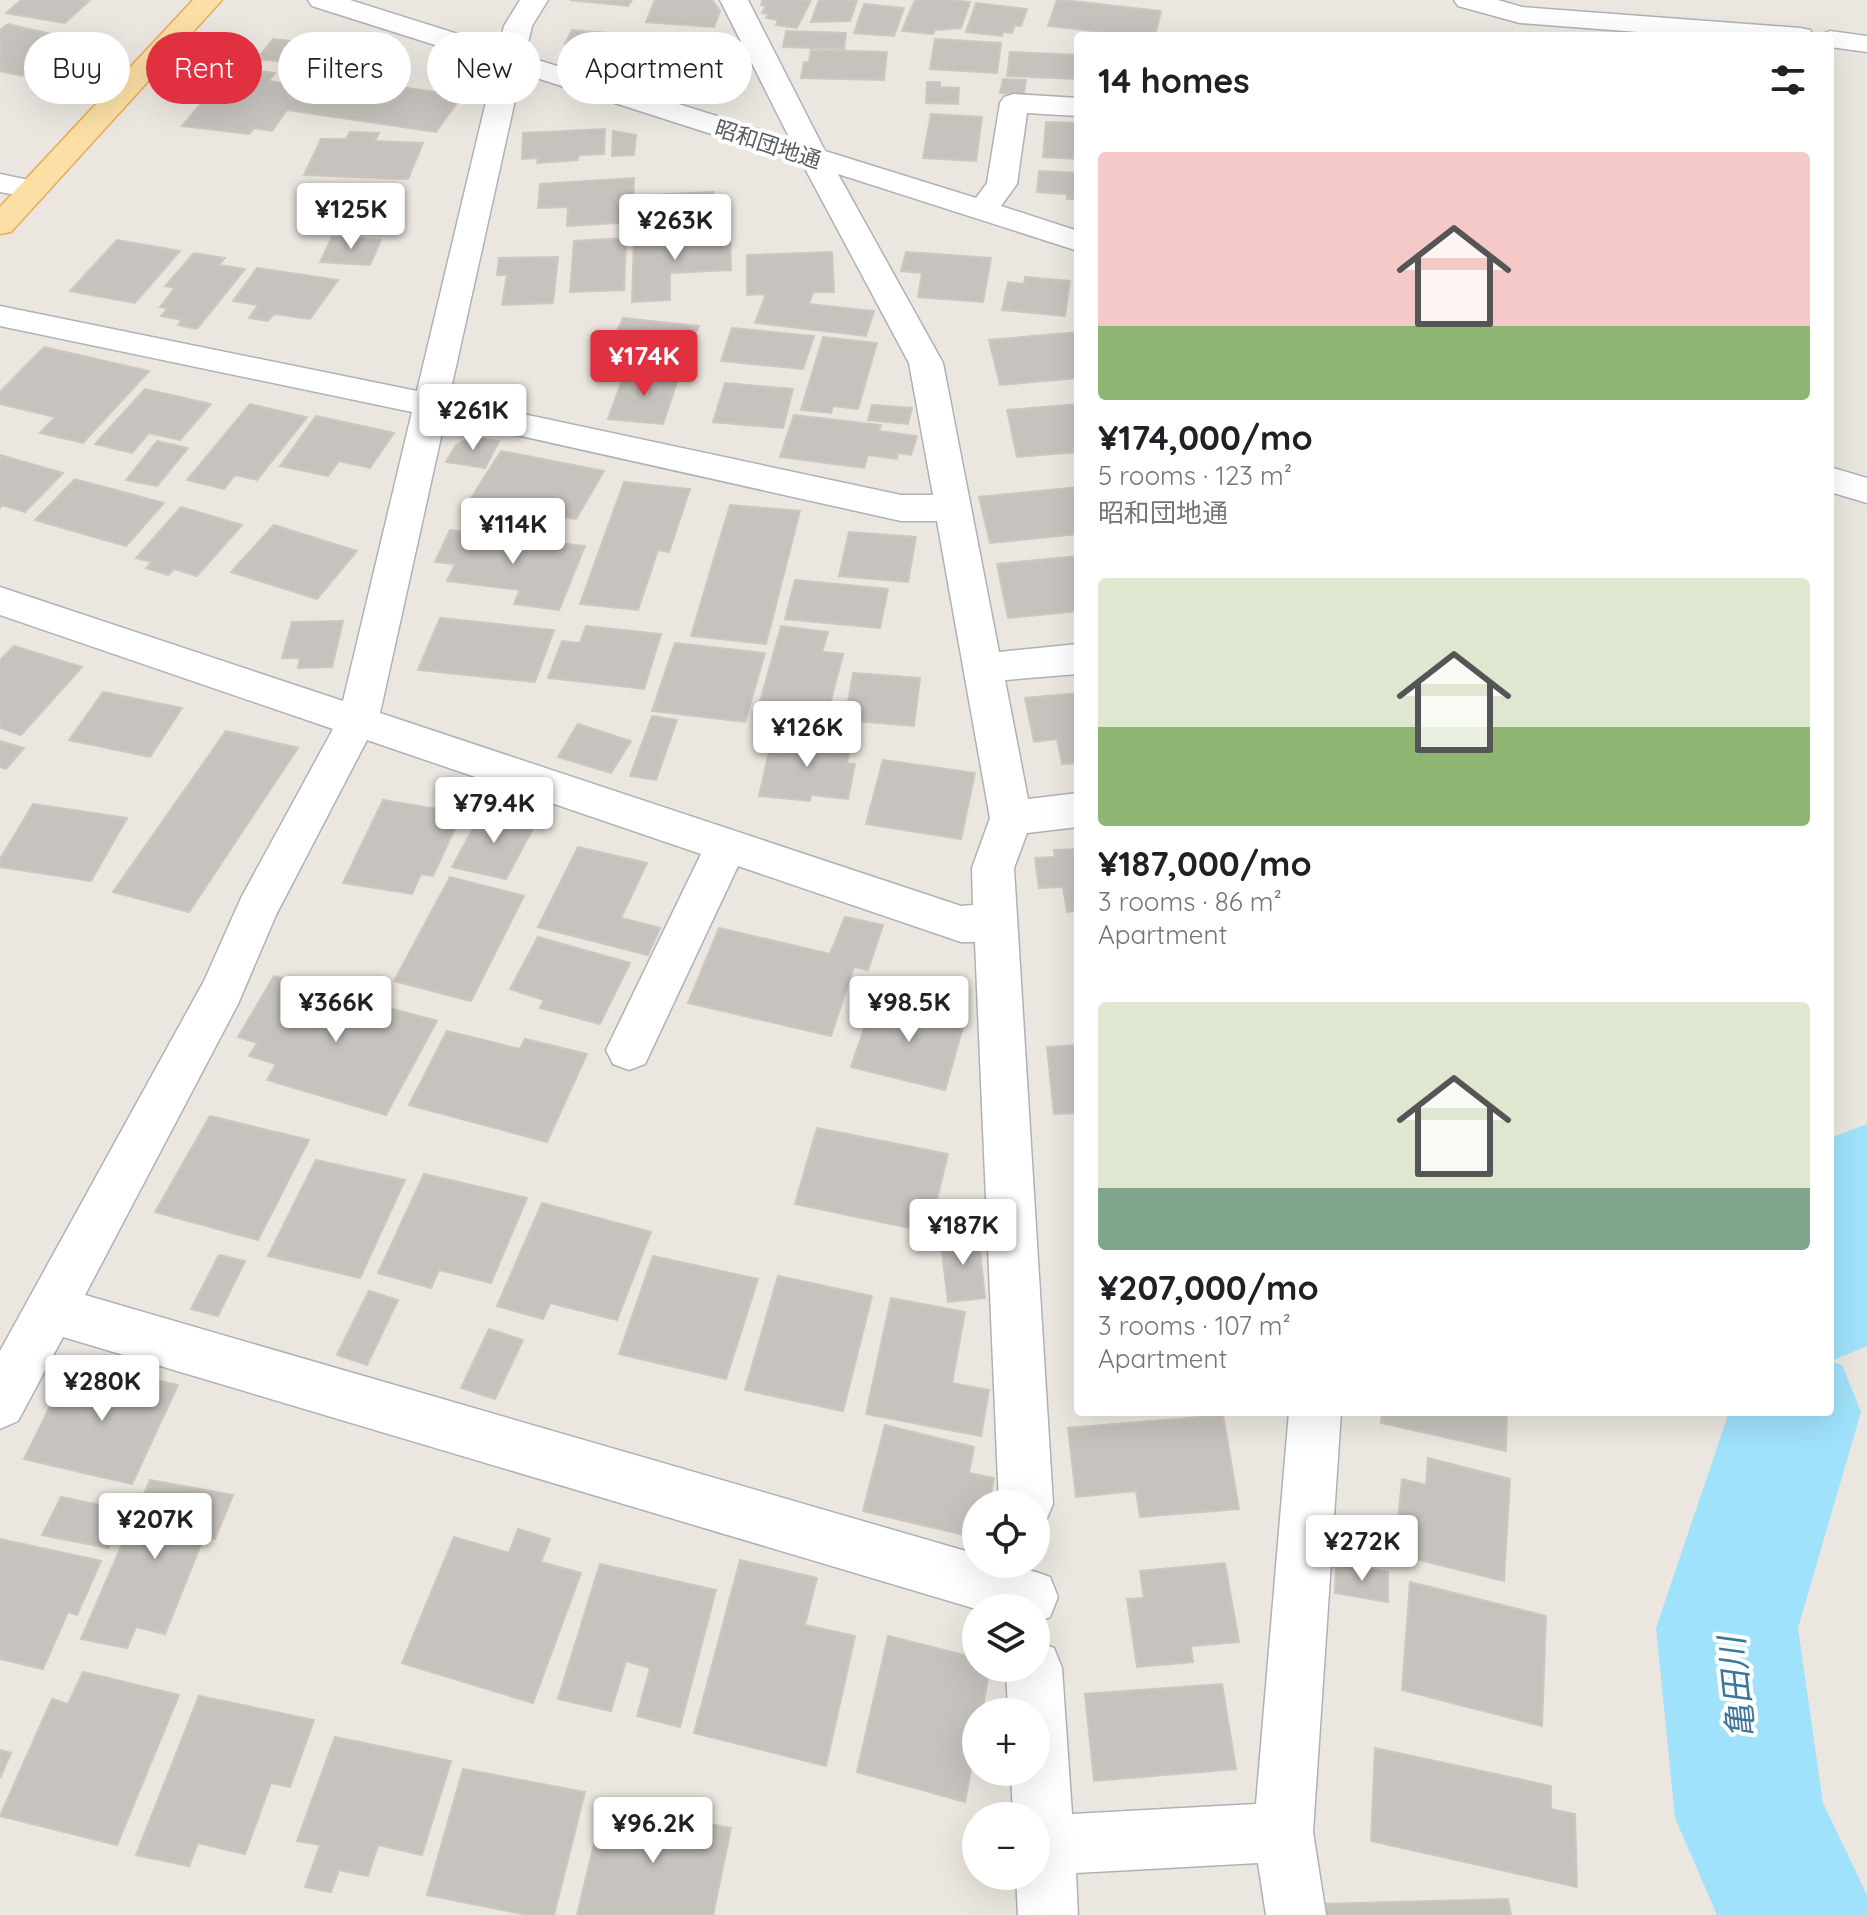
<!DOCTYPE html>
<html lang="en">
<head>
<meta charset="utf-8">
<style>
	body { margin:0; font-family:Quicksand,"Noto Sans JP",sans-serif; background:#f6f6f6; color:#202124; height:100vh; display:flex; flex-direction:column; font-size:30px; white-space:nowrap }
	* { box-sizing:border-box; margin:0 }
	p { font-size:26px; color:#757577 }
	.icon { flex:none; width:44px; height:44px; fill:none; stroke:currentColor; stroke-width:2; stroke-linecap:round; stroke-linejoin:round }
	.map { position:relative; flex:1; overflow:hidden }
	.side { position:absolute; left:1074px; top:32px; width:760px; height:1384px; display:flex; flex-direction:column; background:#fff; border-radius:8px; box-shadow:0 8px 32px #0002 }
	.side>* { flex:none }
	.hud { position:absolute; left:24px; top:32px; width:760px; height:72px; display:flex; gap:16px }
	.buttons { position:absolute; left:962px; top:1490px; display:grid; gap:16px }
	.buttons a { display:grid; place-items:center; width:88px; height:88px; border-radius:50%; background:#fff; box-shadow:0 8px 32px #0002; font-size:40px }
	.price { position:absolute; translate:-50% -68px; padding:0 18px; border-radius:8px; background:#fff; color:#222; font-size:26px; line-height:52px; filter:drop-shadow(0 2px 4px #0008) }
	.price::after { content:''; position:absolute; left:50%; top:48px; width:24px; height:18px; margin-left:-12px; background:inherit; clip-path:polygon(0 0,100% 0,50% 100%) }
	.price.selected { background:#e1303f; color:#fff }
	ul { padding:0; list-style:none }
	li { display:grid; align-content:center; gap:16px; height:424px; padding:0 24px }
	li span { display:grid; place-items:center; height:248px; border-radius:8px; color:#555 }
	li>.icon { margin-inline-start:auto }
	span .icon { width:144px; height:144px; fill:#fffc; stroke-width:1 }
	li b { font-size:34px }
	h2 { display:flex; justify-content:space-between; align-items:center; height:96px; padding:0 24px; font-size:34px }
	.tag { padding:0 28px; border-radius:36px; background:#fff; box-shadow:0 8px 32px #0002; font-size:28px; line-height:72px }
	.tag.selected { background:#e1303f; color:#fff }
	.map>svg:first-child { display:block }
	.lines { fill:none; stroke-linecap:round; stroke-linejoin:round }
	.river { fill:#a0e2fb; fill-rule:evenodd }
	.building { fill:#c6c2bd; stroke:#cfc7bf; stroke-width:2 }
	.minor-casing { stroke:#aeb2b5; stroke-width:3 }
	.major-casing { stroke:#ebaa59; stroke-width:3 }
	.minor { fill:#fff; fill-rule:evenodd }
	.major { fill:#fbdfa5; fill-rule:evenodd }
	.labels { text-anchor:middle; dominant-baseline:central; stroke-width:8; stroke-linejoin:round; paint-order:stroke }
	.far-street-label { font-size:22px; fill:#595d60; stroke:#fff }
	.near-water-label { font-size:34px; font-style:italic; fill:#3a789b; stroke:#fff }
</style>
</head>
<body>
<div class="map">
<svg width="1867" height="1915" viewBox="0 0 1867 1915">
	<rect width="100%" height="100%" fill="#ebe7e0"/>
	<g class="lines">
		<!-- river -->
		<path class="river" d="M1867,1124v222l-36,15 11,4 19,47 -63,216 25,175 44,92v20h-150l-42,-97 -19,-190 73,-216h101v-274z"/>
	</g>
	<!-- building -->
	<g class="building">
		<path d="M21,0h69l-25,23 -59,-10z"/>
		<path d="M570,0h62l-4,6z"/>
		<path d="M655,0h57l8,11 -6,16 -68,-5z"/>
		<path d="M763,0h48l-14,28 -21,-3 2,-5 -12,-2 2,-4 -6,-1 4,-7 -5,-1z"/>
		<path d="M819,0h38l-7,21 -39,1z"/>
		<path d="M915,0h34l21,2 -9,26 -26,2 -2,4 -31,-3z"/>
		<path d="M1057,0h6l98,11 -6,25h-19l-88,-10z"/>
		<path d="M976,3l51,6 -6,17 -6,-1 -3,8 -9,-1 -1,4 -36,-4z"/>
		<path d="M864,4l40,4 -10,28 -40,-3z"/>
		<path d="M8,24l60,14 -46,38 -22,-5v-41z"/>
		<path d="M572,30l74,6 -10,21 -54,-4 3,-8 -20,-1z"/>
		<path d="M786,31l60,2 -2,16 -61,-2z"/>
		<path d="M273,39l78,9 -15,20 -79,-9z"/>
		<path d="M935,39l66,4 -4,30 -67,-4z"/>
		<path d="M665,41l66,6 -9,20 -35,-3 -4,8 -30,-2z"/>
		<path d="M811,50l76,2 -3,28 -83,-2 3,-16h5z"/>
		<path d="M1010,52l68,3v24l-71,-3z"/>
		<path d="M231,68l44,5 -6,8 21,3 10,-12 162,24 -26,36 -149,-22 -15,21 -18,-3 -5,6 -67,-8z"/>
		<path d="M1003,79l23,1 -2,14 -24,-1z"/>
		<path d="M927,82h13v5l19,1 -1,16 -32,-1z"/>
		<path d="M931,114l51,3 -6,44 -53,-3z"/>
		<path d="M1046,122l32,1v36l-35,-2z"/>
		<path d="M605,129l-1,25 -25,1 -1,5 -41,3 1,-5 -16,1 1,-26z"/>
		<path d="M613,131l23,4 -2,20 -22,1z"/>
		<path d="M350,132l29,1 -4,8 48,2 -15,36 -104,-4 17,-36h25z"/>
		<path d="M1039,171l39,2v26h-11v-5l-30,-2z"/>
		<path d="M634,178l-1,44 -66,4 1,-19 -30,1 2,-24z"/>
		<path d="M713,192l1,32 -63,4v-33z"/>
		<path d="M730,234l1,36 -61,3v27l-38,2 2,-63z"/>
		<path d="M332,237l49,3 -11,25 -50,-3z"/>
		<path d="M626,238l-2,52 -54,2 4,-51z"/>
		<path d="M117,240l63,11 -45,52 -65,-12z"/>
		<path d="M832,252l2,40h-21l-4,12 65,7 -8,25 -111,-13 11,-29 -19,1v-40z"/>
		<path d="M906,252l85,6 -8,44 -65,-5 4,-24 -21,-2z"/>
		<path d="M194,253l31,5 -6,7 26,4 -48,60 -19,-4 4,-5 -21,-4 7,-8 -8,-1 15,-19 -10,-2z"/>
		<path d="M558,257l-5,46 -51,2 5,-30h-10l2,-17z"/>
		<path d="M257,268l81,12 -28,39 -36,-5 -6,7 -19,-3 9,-13 -25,-4z"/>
		<path d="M1025,277l45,4 -5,35 -63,-6 6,-28 16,2z"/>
		<path d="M623,318l76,8 -12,30 -17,-1 -2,4 -26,-3 2,-4 -34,-5z"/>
		<path d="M732,328l82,8 -11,33 -82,-8z"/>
		<path d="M1078,332v46l-78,7 -11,-45z"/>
		<path d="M823,337l54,6 -19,66 -25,-3 -2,7 -30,-3z"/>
		<path d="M44,347l105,24 -66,72 -43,-10 15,-16 -55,-13v-12z"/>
		<path d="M625,372l54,4 -16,48 -55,-5z"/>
		<path d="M725,383l68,6 -10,39 -70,-6z"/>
		<path d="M145,389l66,15 -31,36 -31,-7 -17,20 -37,-9z"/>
		<path d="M250,404l57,13 -50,63 -22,-5 -11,14 -37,-9z"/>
		<path d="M1078,404v48l-61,5 -10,-47z"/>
		<path d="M872,405l40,3 -4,16 -40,-4z"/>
		<path d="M794,415l87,10 -2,6 38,5 -6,19 -13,-2 -1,6 -29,-4 -4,13 -84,-11z"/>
		<path d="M316,416l78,17 -24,35 -31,-7 -11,15 -48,-10z"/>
		<path d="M471,437l28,4 -14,27 -39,-6 10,-17z"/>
		<path d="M157,441l31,7 -31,38 -31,-6z"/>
		<path d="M501,451l103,20 -28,48 -18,-3 -6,11 -88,-18z"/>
		<path d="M0,455l63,18 -38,39 -23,-7 -2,3z"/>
		<path d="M75,479l89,24 -38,43 -91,-26z"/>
		<path d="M624,482l66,7 -21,63 -11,-2 -20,60 -58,-6z"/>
		<path d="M1078,487v47l-88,9 -11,-46z"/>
		<path d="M730,505l70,6 -34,133 -75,-8z"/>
		<path d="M181,507l61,18 -45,51 -23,-7 -6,6 -22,-7 6,-6 -16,-4z"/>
		<path d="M274,525l83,26 -40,48 -86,-27z"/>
		<path d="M450,530l135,16 -26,64 -45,-6 6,-14 -73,-9 8,-17 -20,-2z"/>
		<path d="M849,532l67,5 -8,45 -69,-6z"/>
		<path d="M1078,556v55l-70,7 -11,-54z"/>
		<path d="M795,580l93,9 -8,39 -95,-9z"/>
		<path d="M440,618l114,12 -19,52 -117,-12z"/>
		<path d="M343,621l-11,46 -34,1 2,-10h-18l10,-36z"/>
		<path d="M586,626l75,8 -17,55 -96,-11 14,-37 18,2z"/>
		<path d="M781,626l47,6 -6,20 21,2 -19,74 -69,-8z"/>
		<path d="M675,643l90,10 -20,69 -93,-11z"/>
		<path d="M14,646l68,21 -61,68 -21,-7v-68z"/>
		<path d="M853,673l67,5 -6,48 -69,-6z"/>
		<path d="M103,692l79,16 -32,49 -81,-17z"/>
		<path d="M1078,693v70l-16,1 -5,-25 -23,3 -9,-44z"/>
		<path d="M652,716l25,4 -21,60 -26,-4z"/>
		<path d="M578,724l53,17 -20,32 -53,-16z"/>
		<path d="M226,731l72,17 -109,164 -76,-20z"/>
		<path d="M773,734l78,8 -4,21 8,1 -7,35 -37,-4 -1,6 -51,-5z"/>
		<path d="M0,741l24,7 -18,21 -6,-2z"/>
		<path d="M883,760l92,13 -14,66 -95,-15z"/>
		<path d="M383,800l79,13 -29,63 -12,-2 -9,20 -69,-11z"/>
		<path d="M33,804l94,14 -36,63 -91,-14v-8z"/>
		<path d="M483,810l53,13 -30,56 -54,-12z"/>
		<path d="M578,847l69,16 -26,55 39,10 -12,27 -110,-28z"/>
		<path d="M1078,849v62l-11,1 -4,-25 -24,1 -4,-30 20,-1 -1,-7z"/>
		<path d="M450,877l74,19 -53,105 -77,-20z"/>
		<path d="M845,917l38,8 -15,45 -14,-3 -23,69 -143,-33 31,-75 111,26z"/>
		<path d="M538,937l92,26 -30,61 -60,-16 4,-8 -34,-11z"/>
		<path d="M274,976l163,45 -51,94 -119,-35 9,-16 -27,-8 8,-13 -19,-6z"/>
		<path d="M874,999l91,21 -20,70 -94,-23z"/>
		<path d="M447,1031l73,18 5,-10 62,15 -40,88 -138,-37z"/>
		<path d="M1078,1045v68l-24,1 -7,-67z"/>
		<path d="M210,1116l99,24 -51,100 -103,-28z"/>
		<path d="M817,1128l131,26 -19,78 -134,-28z"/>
		<path d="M316,1160l89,20 -45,98 -92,-22z"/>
		<path d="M424,1174l103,24 -36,85 -52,-13 -8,18 -53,-15z"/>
		<path d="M542,1203l109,29 -34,88 -67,-17 -7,16 -46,-13z"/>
		<path d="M978,1233l7,65 -37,4 -8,-67z"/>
		<path d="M219,1255l26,6 -27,55 -27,-7z"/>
		<path d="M653,1256l105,23 -32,100 -107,-25z"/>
		<path d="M778,1276l94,20 -29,115 -98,-21z"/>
		<path d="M369,1291l29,9 -31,65 -30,-10z"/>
		<path d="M891,1298l74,14 -13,71 37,7 -8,46 -115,-22z"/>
		<path d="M489,1329l34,11 -28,59 -34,-11z"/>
		<path d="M72,1362l106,23 -46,99 -108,-25z"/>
		<path d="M1382,1412h125l-1,39 -125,-28z"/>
		<path d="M1223,1415l16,94 -99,8 -4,-26 -60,6 -8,-69z"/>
		<path d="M885,1425l89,22 -5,26 25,5 -5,26h-13v34l-113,-27z"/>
		<path d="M1428,1458l82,21 -6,102 -109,-27 7,-75 24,6z"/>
		<path d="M150,1480l83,15 -18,44 -11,-2 -39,97 -29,-7 -9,21 -46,-9z"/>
		<path d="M61,1497l63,13 -16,38 -66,-13z"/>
		<path d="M518,1529l32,10 -9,23 40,11 -48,130 -131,-40 52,-126 55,16z"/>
		<path d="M0,1539l101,22 -24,54 -9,-3 -25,57 -43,-10z"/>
		<path d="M740,1560l77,18 -12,47 50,11 -29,130 -132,-33z"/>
		<path d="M1225,1563l14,79 -48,4 2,16 -56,5 -10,-68 17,-1 -4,-27z"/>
		<path d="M1336,1563l52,9v30l-53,-9z"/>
		<path d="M600,1564l116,26 -36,137 -43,-11 13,-48 -24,-7 -15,50 -53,-12z"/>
		<path d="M1410,1582l136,34 -4,110 -140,-36z"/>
		<path d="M888,1636l88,22v10h14l-8,44h-6v32l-11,58 -108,-30z"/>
		<path d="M83,1672l96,23 -62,150 -117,-29 52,-117 16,5z"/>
		<path d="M1222,1684l14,85 -142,12 -9,-87z"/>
		<path d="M199,1696l115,24 -24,67 -19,-4 -26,71 -47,-11 -9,23 -53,-11z"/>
		<path d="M335,1737l116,24 -29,94 -44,-10 -10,31 -29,-6 -8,22 -26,-5 15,-42 -23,-4z"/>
		<path d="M1375,1748l176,38v23l24,5 2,73 -206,-46z"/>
		<path d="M0,1750l11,3 -11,25z"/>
		<path d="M463,1769l122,23 -31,123h-26l-101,-20z"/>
		<path d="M604,1803l127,25 -18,87h-136z"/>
		<path d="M1508,1899l3,16h-187l-2,-11z"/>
	</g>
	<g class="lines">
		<defs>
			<g id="minor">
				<path d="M308,0h42l149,47 5,-21 16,-26h28l-16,26 -7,30 265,83 -70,-139h28l77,151 151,47 11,-15 13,-80 4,-6 10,-3 64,4v18l-51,-3 -10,71 -16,22 77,25v20l-240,-77 105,189 56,289 79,-8v30l-73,6 23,119 50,-6v34l-51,6 -13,35 39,636 -8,19 -9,4v-23h-37l-24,-562h-14l-223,-76 -93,198 -16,6 -16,-6 -7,-14 95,-196 -334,-114 -91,175 -38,89 -153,291 891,259v10c28,0 48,3 74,13l8,20 -8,20 -14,5v-14l-60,1 -913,-272 -45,84 -18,8v-78l204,-370 37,-83 92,-169 -333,-114v-28l343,114 69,-289 -412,-86v-20l417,85 78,-327 -183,-58zM521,73l281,90 107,200 24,132h-32l-452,-97zM445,419l456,102h36l53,297 -18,50 1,37 -12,1 -581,-193z"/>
				<path d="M1454,0h44l24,7 278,21 10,2 4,6h-124l-170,-13 -62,-17z"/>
				<path d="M1830,31l37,5v16l-37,-5v-11h-12z"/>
				<path d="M0,174l44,9 4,6 -4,6 -11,3 -33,-6z"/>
				<path d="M1830,467l37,11v25l-37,-11z"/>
				<path d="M1289,1412h52l-28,420 13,83h-60l-8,-52 -182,10 2,42h-60l-2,-39h20v-60h-23l-2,-44h25v-60h-28l-2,-44h30v-27l18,7 8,20 10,146 184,-10z"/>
			</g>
			<path id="major" d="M193,0h29l-211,232 -11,2v-27z"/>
		</defs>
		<!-- minor casing -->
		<use href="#minor" class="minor-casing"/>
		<!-- major casing -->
		<use href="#major" class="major-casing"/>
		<!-- minor -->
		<use href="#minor" class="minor"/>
		<!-- major -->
		<use href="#major" class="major"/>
	</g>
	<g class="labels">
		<!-- far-street labels -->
		<g class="far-street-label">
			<text transform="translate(768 144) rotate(18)">昭和団地通</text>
		</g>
		<!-- near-water labels -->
		<g class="near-water-label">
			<text transform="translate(1736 1688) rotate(-96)">亀田川</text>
		</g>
	</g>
</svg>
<div class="buttons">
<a><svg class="icon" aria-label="locate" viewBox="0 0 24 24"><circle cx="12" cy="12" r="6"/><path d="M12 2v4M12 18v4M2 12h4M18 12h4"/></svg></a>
<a><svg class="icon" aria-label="layers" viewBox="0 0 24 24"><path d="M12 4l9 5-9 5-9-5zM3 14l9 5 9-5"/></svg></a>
<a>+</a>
<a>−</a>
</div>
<b class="price" style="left:351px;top:251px">¥125K</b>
<b class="price" style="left:675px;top:262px">¥263K</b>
<b class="price selected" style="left:644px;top:398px">¥174K</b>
<b class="price" style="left:473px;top:452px">¥261K</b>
<b class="price" style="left:513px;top:566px">¥114K</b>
<b class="price" style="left:807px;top:769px">¥126K</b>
<b class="price" style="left:494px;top:845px">¥79.4K</b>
<b class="price" style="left:336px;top:1044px">¥366K</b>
<b class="price" style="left:909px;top:1044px">¥98.5K</b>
<b class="price" style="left:963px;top:1267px">¥187K</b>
<b class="price" style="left:102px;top:1423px">¥280K</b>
<b class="price" style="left:155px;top:1561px">¥207K</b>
<b class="price" style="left:1362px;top:1583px">¥272K</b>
<b class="price" style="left:653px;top:1865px">¥96.2K</b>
<div class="hud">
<a class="tag">Buy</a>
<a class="tag selected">Rent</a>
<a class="tag">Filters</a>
<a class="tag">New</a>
<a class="tag">Apartment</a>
</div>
<section class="side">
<h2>14 homes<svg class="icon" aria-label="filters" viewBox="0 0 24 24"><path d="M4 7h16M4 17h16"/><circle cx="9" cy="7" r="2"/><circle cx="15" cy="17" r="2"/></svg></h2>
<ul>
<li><span style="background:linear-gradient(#f6c9c9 70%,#8fb573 0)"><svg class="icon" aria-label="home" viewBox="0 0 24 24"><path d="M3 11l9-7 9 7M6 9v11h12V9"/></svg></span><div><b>¥174,000/mo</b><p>5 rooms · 123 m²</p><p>昭和団地通</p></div></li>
<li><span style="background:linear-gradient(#dfe7d0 60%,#8fb573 0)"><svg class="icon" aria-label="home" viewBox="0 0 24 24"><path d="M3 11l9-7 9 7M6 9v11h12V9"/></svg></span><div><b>¥187,000/mo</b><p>3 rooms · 86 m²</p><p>Apartment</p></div></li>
<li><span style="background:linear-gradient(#dfe7d0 75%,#7fa58c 0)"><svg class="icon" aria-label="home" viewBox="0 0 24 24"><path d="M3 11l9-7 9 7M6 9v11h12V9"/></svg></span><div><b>¥207,000/mo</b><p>3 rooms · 107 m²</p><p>Apartment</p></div></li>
</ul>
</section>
</div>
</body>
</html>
